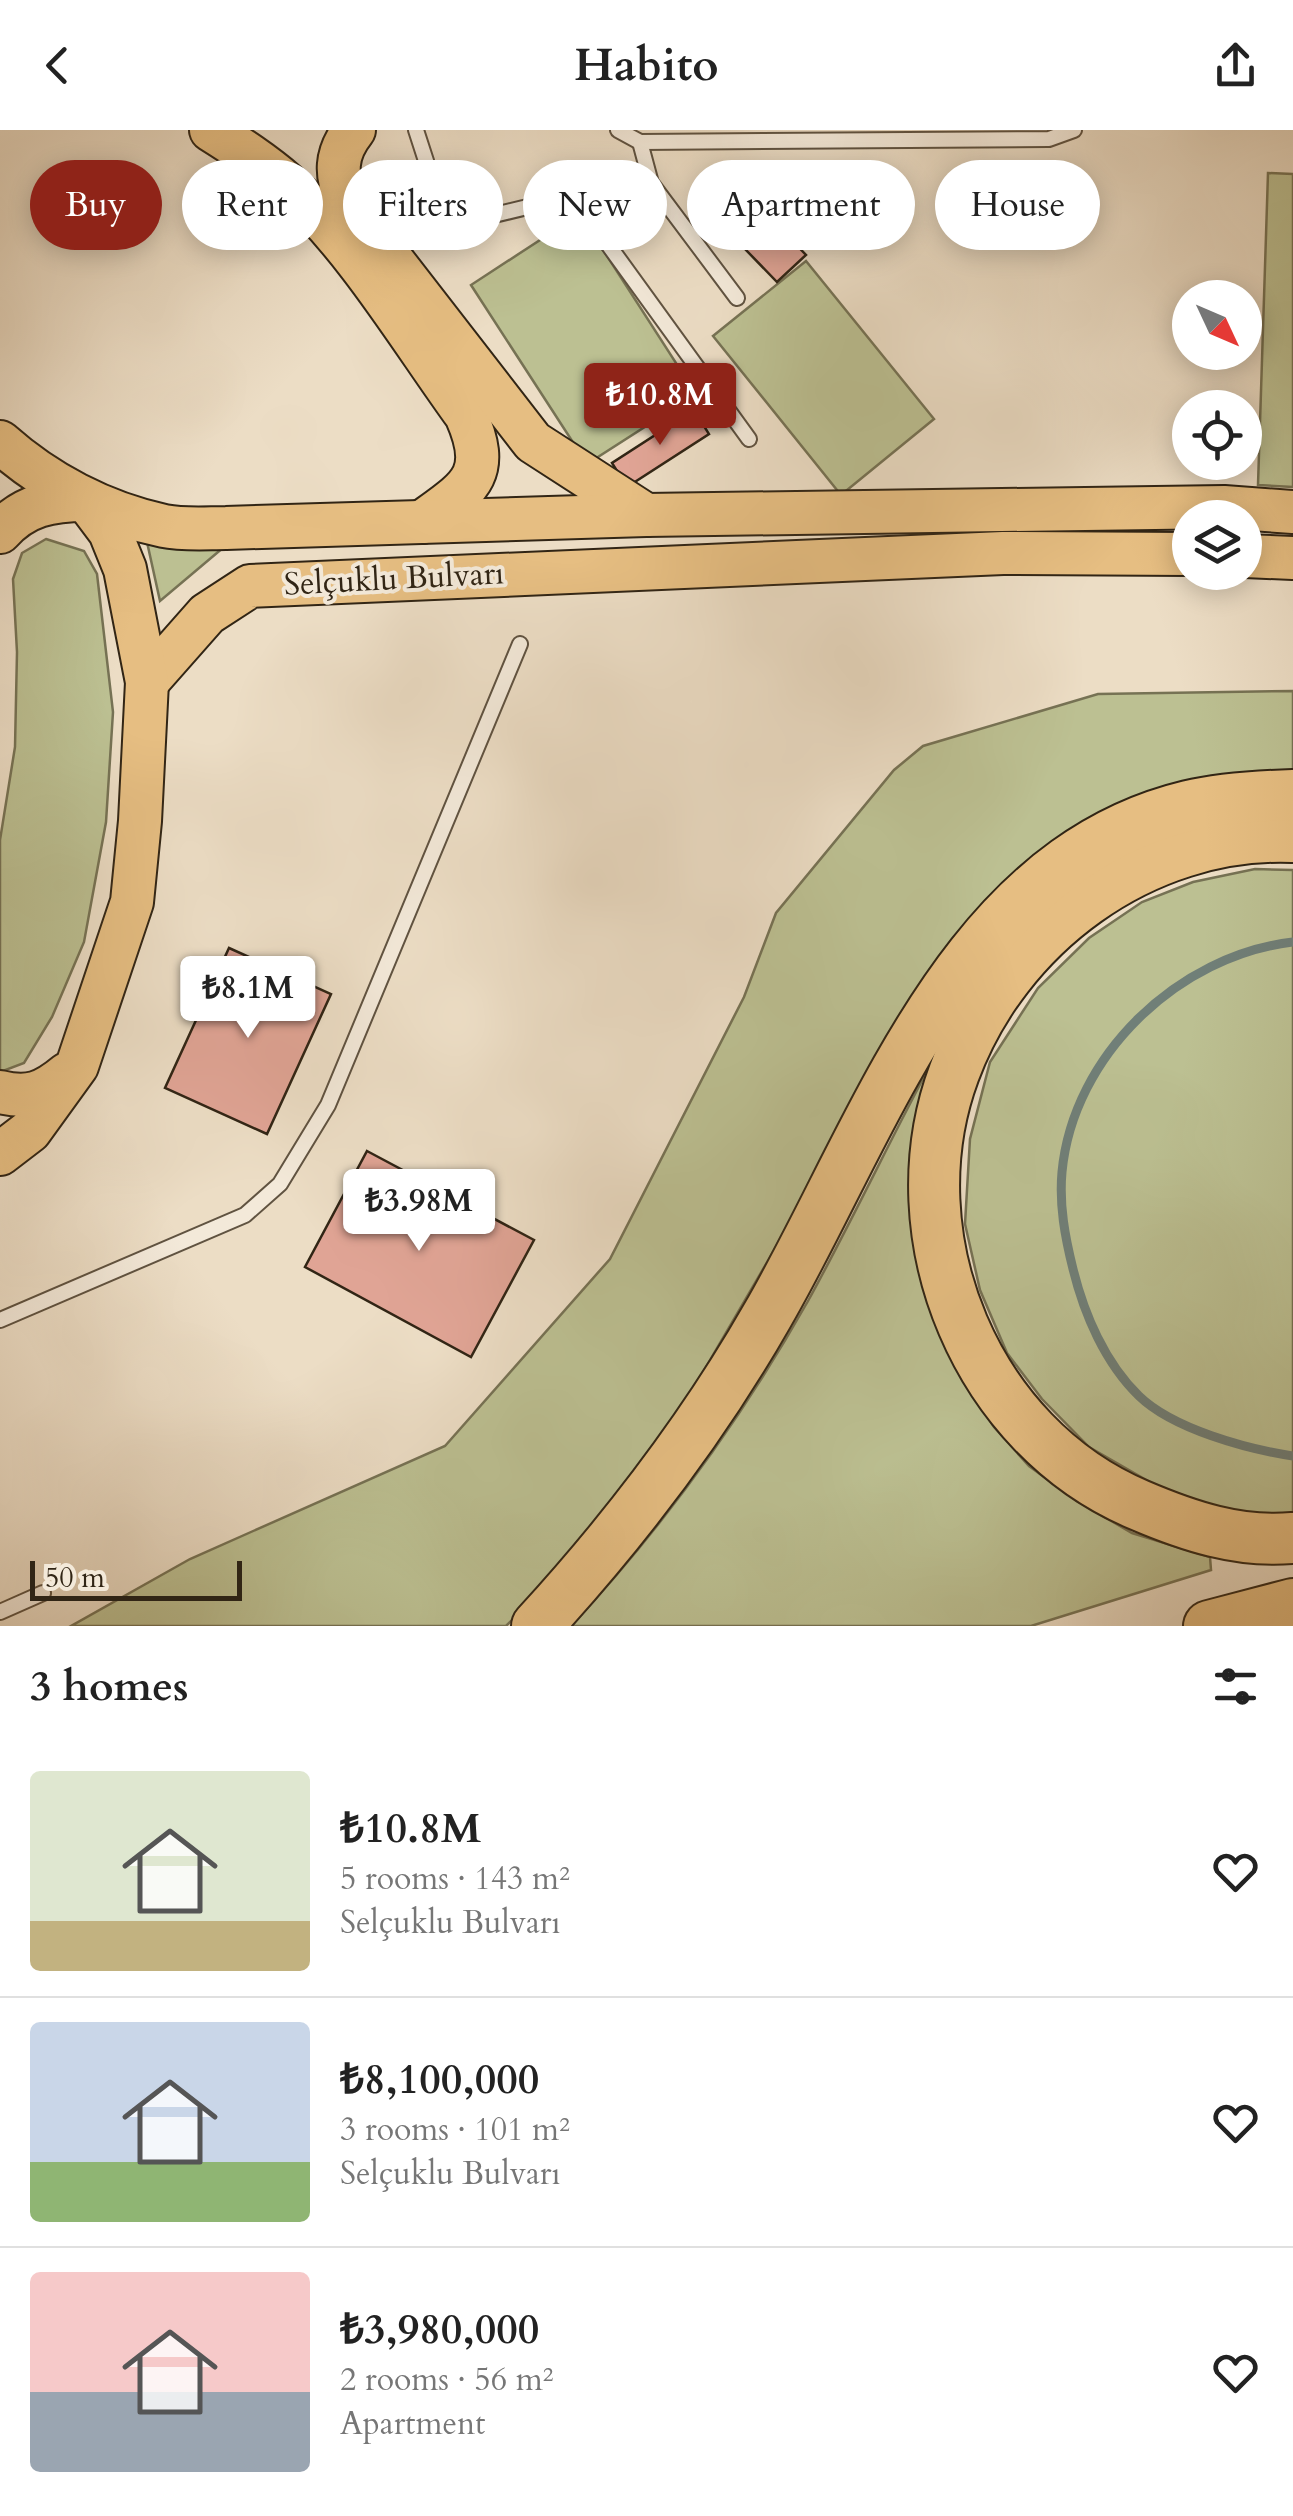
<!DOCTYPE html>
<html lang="en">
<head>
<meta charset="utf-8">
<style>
	body { margin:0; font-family:Cardo,serif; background:#f2f2f2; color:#222; height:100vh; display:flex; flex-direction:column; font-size:38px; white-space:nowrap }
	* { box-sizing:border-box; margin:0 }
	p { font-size:32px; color:#767676 }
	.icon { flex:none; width:55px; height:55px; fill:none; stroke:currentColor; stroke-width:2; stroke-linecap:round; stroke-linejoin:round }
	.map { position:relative; height:1496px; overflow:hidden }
	.panel { display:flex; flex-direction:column; background:#fff; flex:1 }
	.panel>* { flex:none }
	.hud { position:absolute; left:30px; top:30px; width:1235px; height:90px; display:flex; gap:20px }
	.needle { width:65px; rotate:134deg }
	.buttons { position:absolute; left:1172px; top:150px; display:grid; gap:20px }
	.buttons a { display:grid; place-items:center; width:90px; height:90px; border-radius:50%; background:#fff; box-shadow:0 5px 25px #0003; font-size:50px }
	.scale { position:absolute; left:30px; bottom:25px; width:212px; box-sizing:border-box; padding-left:10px; border:5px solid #312515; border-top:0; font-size:28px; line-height:35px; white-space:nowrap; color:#312515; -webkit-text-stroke:8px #f3e9d9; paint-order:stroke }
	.price { position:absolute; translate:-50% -85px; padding:0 22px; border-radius:10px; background:#fff; color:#222; font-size:32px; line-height:65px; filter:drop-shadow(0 2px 5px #0008) }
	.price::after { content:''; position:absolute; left:50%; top:60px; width:30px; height:22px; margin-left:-15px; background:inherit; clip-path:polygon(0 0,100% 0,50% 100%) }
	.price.on { background:#8f2418; color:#fff }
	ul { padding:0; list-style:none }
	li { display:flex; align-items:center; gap:30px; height:250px; padding:0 30px }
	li+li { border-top:2px solid #e0e0e0 }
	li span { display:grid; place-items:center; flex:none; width:280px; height:200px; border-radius:10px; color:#555 }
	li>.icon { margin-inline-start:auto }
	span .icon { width:120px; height:120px; fill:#fffc; stroke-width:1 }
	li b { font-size:42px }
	h2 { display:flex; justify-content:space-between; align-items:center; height:120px; padding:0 30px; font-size:42px }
	.tag { padding:0 35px; border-radius:45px; background:#fff; box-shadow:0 5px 25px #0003; font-size:35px; line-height:90px }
	.tag.on { background:#8f2418; color:#fff }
	header { display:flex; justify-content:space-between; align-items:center; height:130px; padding:0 30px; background:#fff; font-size:45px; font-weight:700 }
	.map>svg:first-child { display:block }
	.green { fill:#bcc092; stroke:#767254; stroke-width:2.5 }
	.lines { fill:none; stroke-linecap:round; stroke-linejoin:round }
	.stream { stroke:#707f78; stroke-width:9 }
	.building { fill:#e0a495; stroke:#312515; stroke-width:2.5 }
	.service-casing { stroke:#605341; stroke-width:18 }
	.primary-casing { stroke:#312515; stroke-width:46 }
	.motorway-casing { stroke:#312515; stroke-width:54 }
	.service { stroke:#f3e9d9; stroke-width:14 }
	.primary { stroke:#e6be82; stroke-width:42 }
	.motorway { stroke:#e6be82; stroke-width:50 }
	.labels { text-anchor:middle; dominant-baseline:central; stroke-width:8; stroke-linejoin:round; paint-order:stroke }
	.street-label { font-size:32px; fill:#312515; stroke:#f3e9d9 }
</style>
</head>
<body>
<header><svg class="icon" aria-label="back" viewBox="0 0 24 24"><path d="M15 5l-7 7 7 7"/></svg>Habito<svg class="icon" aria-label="share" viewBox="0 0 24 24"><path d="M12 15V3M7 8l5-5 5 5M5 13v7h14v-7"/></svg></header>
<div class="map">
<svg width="1293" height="1496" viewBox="0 0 1293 1496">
	<rect width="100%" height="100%" fill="#ecddc5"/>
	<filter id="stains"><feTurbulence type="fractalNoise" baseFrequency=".002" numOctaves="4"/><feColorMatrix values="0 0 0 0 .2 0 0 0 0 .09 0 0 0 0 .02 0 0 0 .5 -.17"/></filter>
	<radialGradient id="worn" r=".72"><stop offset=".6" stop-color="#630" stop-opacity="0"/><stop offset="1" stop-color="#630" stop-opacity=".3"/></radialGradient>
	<!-- green -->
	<g class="green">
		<path d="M1268,43l25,1v313l-35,-2z"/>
		<path d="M580,84l116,180 -109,70 -116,-179z"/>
		<path d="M806,131l128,158 -93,76 -128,-159z"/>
		<path d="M46,409l38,12 13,23 16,138 -7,110 -22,120 -32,75 -28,46 -21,8 -3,-1v-230l15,-93 2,-95 -4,-73 9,-26z"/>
		<path d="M147,412l77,5 -64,54z"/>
		<path d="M1293,561v86l-251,77 -61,53 -82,111 -126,234 -103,177 -115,149 -49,48h-435l119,-67 255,-113 165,-187 134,-262 32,-84 118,-143 29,-24 175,-52z"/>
		<path d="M1255,739l38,1v648l-52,-1 -86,-32 -66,-38 -47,-48 -35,-46 -27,-63 -15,-66 5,-85 20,-77 48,-74 51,-50 53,-36 51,-20z"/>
		<path d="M934,928l7,275 25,51 28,43 35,39 48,35 55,32 78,24 1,13 -180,56h-460c91,-98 171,-208 237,-325 44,-80 83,-163 126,-243z"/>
	</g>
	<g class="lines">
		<!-- stream -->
		<path class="stream" d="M1293,812c-114,13 -220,113 -231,230 -3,33 3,65 11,97 11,45 32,94 66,127 34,33 108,53 154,60"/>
	</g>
	<!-- building -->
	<g class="building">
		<path d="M743,59l63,66 -29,27 -63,-65z"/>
		<path d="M694,280l15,24 -82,53 -15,-24z"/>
		<path d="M229,818l102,46 -64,140 -102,-46z"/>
		<path d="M367,1021l167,89 -63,117 -166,-90z"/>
	</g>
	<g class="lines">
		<defs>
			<g id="service">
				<path d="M416,0l11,34 38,58 108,-26 176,243"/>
				<path d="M618,0l22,12 409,-3 25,-9"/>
				<path d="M640,12l11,41 86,115"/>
				<path d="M0,1190l245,-105 35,-31 48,-79 192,-461"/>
				<path d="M0,1482l43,-19"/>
			</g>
			<g id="primary">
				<path d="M211,0c27,17 52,33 76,54 71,65 123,154 179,231 27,61 3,73 -44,107"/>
				<path d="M354,0c-19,24 -19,45 -7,72l186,240 113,73"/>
				<path d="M0,312c46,41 103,71 164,84 20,4 43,2 62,2l420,-13 578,-8 69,5"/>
				<path d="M0,402c24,-27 51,-32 86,-32"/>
				<path d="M1245,426l48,2"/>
				<path d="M147,552l60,-68 43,-28 753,-33 187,1"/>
				<path d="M0,962c29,7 44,1 67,-18"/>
				<path d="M0,1024l30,-23 47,-65 55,-164 8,-81 7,-139 -22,-113 -15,-37 -24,-32"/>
			</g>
			<g id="motorway">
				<path d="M1293,707c-150,-6 -288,97 -339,236 -61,164 23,364 185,432 49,21 100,38 154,33"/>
				<path d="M537,1496c87,-95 166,-198 230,-310 106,-182 189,-454 421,-510 34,-8 70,-10 105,-11"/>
				<path d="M1209,1496l84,-22"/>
			</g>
		</defs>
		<!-- service casing -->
		<use href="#service" class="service-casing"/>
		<!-- primary casing -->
		<use href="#primary" class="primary-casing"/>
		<!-- motorway casing -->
		<use href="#motorway" class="motorway-casing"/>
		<!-- service -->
		<use href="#service" class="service"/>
		<!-- primary -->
		<use href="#primary" class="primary"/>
		<!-- motorway -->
		<use href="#motorway" class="motorway"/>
	</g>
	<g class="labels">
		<!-- street labels -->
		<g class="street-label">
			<text transform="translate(394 449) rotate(-3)">Selçuklu Bulvarı</text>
		</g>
	</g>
	<rect width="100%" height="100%" filter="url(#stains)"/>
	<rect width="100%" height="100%" fill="url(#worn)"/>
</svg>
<div class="buttons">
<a><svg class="needle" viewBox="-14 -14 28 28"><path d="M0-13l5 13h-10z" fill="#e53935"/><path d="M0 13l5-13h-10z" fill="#767676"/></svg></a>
<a><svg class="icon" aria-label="locate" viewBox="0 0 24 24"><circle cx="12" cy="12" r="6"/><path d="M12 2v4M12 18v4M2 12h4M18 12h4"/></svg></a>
<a><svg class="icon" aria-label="layers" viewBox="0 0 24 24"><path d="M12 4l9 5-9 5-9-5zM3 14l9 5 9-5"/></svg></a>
</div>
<div class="scale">50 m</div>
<b class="price on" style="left:660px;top:318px">₺10.8M</b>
<b class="price" style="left:248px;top:911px">₺8.1M</b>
<b class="price" style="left:419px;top:1124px">₺3.98M</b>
<div class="hud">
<a class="tag on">Buy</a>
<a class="tag">Rent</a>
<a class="tag">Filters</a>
<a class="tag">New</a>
<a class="tag">Apartment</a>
<a class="tag">House</a>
</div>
</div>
<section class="panel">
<h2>3 homes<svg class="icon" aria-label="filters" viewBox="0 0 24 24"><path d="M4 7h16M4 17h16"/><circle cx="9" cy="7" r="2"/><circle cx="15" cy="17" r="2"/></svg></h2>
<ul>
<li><span style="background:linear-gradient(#dfe7d0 75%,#c2b280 0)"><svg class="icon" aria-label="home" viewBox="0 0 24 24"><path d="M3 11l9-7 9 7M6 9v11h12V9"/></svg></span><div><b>₺10.8M</b><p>5 rooms · 143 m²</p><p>Selçuklu Bulvarı</p></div><svg class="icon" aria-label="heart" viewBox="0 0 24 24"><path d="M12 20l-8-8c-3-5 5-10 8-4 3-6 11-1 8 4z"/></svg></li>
<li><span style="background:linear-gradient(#c9d6e8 70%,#8fb573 0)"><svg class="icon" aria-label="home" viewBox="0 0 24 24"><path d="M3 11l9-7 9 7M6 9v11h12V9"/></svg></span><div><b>₺8,100,000</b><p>3 rooms · 101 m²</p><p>Selçuklu Bulvarı</p></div><svg class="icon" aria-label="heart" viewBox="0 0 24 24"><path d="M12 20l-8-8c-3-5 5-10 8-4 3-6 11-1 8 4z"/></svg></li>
<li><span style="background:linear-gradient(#f6c9c9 60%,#9aa5b1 0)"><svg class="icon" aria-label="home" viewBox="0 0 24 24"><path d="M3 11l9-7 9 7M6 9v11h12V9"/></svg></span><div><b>₺3,980,000</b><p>2 rooms · 56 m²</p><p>Apartment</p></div><svg class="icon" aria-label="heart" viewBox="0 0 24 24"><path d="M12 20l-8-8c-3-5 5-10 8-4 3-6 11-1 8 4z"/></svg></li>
</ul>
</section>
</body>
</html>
